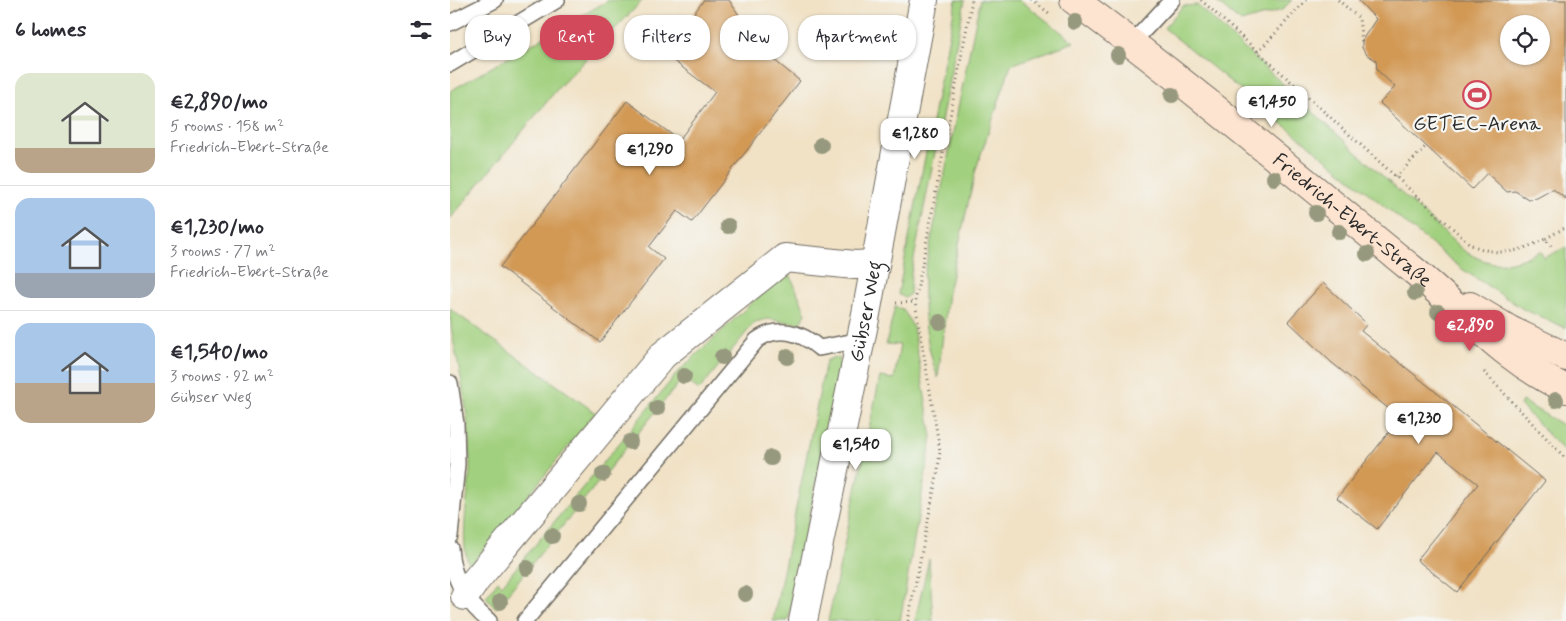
<!DOCTYPE html>
<html lang="en">
<head>
<meta charset="utf-8">
<style>
	body { margin:0; font-family:Mynerve,sans-serif; background:#f2f2f3; color:#2b2b33; height:100vh; display:flex; flex-direction:column; font-size:19px; white-space:nowrap }
	* { box-sizing:border-box; margin:0 }
	p { font-size:16px; color:#7c7c81 }
	.icon { flex:none; width:28px; height:28px; fill:none; stroke:currentColor; stroke-width:2; stroke-linecap:round; stroke-linejoin:round }
	.map { position:relative; flex:1; overflow:hidden }
	.sheet { display:flex; flex-direction:column; background:#fff; width:450px }
	.sheet>* { flex:none }
	.guide { position:absolute; left:15px; top:15px; width:475px; height:45px; display:flex; gap:10px }
	.buttons { position:absolute; left:1050px; top:15px; display:grid; gap:10px }
	.buttons a { display:grid; place-items:center; width:50px; height:50px; border-radius:50%; background:#fff; box-shadow:0 1px 4px #0004; font-size:25px }
	.price { position:absolute; translate:-50% -42px; padding:0 11px; border-radius:10px; background:#fff; color:#222; font-size:16px; line-height:32px; filter:drop-shadow(0 1px 2px #0008) }
	.price::after { content:''; position:absolute; left:50%; top:30px; width:15px; height:11px; margin-left:-8px; background:inherit; clip-path:polygon(0 0,100% 0,50% 100%) }
	.price.selected { background:#d1495b; color:#fff }
	ul { padding:0; list-style:none }
	li { display:flex; align-items:center; gap:15px; height:125px; padding:0 15px }
	li+li { border-top:1px solid #e1e1e2 }
	li span { display:grid; place-items:center; flex:none; width:140px; height:100px; border-radius:15px; color:#555 }
	li>.icon { margin-inline-start:auto }
	span .icon { width:60px; height:60px; fill:#fffc; stroke-width:1 }
	li b { font-size:21px }
	h2 { display:flex; justify-content:space-between; align-items:center; height:60px; padding:0 15px; font-size:21px }
	.tag { padding:0 18px; border-radius:20px; background:#fff; box-shadow:0 1px 4px #0004; font-size:18px; line-height:45px }
	.tag.selected { background:#d1495b; color:#fff }
	main { display:flex; flex:1; min-height:0 }
	.map>svg:first-child { display:block }
	.green { fill:#a1d07e; stroke:#667e54 }
	.building { fill:#d29955; fill-rule:evenodd }
	.lines { fill:none; stroke-linecap:round; stroke-linejoin:round }
	.lane-casing { stroke:#706b61; stroke-width:18 }
	.street-casing { stroke:#706b61; stroke-width:30 }
	.secondary-casing { stroke:#706b61; stroke-width:30 }
	.path { stroke:#706b61; stroke-width:3; stroke-dasharray:1 4; stroke-linecap:butt }
	.lane { stroke:#fff; stroke-width:15 }
	.street { stroke:#fff; stroke-width:28 }
	.secondary { stroke:#fde4d0; stroke-width:28 }
	.tree { fill:#97997e }
	.labels { text-anchor:middle; dominant-baseline:central; stroke-width:4.5; stroke-linejoin:round; paint-order:stroke }
	.poi-label { font-size:20px; fill:#2b2b2b; stroke:#f6f6f2 }
	.street-label { font-size:20px; fill:#2b2b2b; stroke:#f6f6f2 }
</style>
</head>
<body>
<main>
<section class="sheet">
<h2>6 homes<svg class="icon" aria-label="filters" viewBox="0 0 24 24"><path d="M4 7h16M4 17h16"/><circle cx="9" cy="7" r="2"/><circle cx="15" cy="17" r="2"/></svg></h2>
<ul>
<li><span style="background:linear-gradient(#dfe7d0 75%,#b9a48a 0)"><svg class="icon" aria-label="home" viewBox="0 0 24 24"><path d="M3 11l9-7 9 7M6 9v11h12V9"/></svg></span><div><b>€2,890/mo</b><p>5 rooms · 158 m²</p><p>Friedrich-Ebert-Straße</p></div></li>
<li><span style="background:linear-gradient(#a9c7e8 75%,#9aa5b1 0)"><svg class="icon" aria-label="home" viewBox="0 0 24 24"><path d="M3 11l9-7 9 7M6 9v11h12V9"/></svg></span><div><b>€1,230/mo</b><p>3 rooms · 77 m²</p><p>Friedrich-Ebert-Straße</p></div></li>
<li><span style="background:linear-gradient(#a9c7e8 60%,#b9a48a 0)"><svg class="icon" aria-label="home" viewBox="0 0 24 24"><path d="M3 11l9-7 9 7M6 9v11h12V9"/></svg></span><div><b>€1,540/mo</b><p>3 rooms · 92 m²</p><p>Gübser Weg</p></div></li>
</ul>
</section>
<div class="map">
<svg width="1116" height="621" viewBox="0 0 1116 621">
	<rect width="100%" height="100%" fill="#f6f6f2"/>
	<filter id="ink" filterUnits="userSpaceOnUse"><feTurbulence type="fractalNoise" baseFrequency=".02" numOctaves="2"/><feDisplacementMap in="SourceGraphic" scale="10" xChannelSelector="R" yChannelSelector="G"/><feConvolveMatrix kernelMatrix="1 2 1 2 8 2 1 2 1" color-interpolation-filters="sRGB"/></filter>
	<filter id="wash" filterUnits="userSpaceOnUse"><feTurbulence type="fractalNoise" baseFrequency=".0096" numOctaves="4" result="noise"/><feDisplacementMap in="SourceGraphic" scale="20" xChannelSelector="R" yChannelSelector="G"/><feGaussianBlur stdDeviation="1.12" result="paint"/><feColorMatrix in="noise" values="0 0 0 0 0 0 0 0 0 0 0 0 0 0 0 0 0 1.4 0 .05"/><feComposite in="paint" operator="in"/></filter>
	<g filter="url(#wash)">
		<rect width="100%" height="100%" fill="#f1e2c6"/>
		<!-- green -->
		<g class="green">
			<path d="M159,0h34l-84,87 -109,132v-128z"/>
			<path d="M506,0h9l-54,274 -1,20 -5,4 -7,-4z"/>
			<path d="M530,0h40l54,42 -63,23 -35,104 -28,123 -10,86c-13,-35 -15,-66 -14,-103z"/>
			<path d="M764,0h78l-10,10 -41,12z"/>
			<path d="M747,5l266,245c30,19 46,16 77,1l4,7 22,-11v81l-43,-19 -61,-40 -298,-241 19,-22z"/>
			<path d="M319,274h21l16,40 -7,10 -31,-5 -13,3 -56,68 -16,-12 -187,230 -10,-11 12,-16 4,4 177,-214 95,-89z"/>
			<path d="M445,307l8,2 10,18 19,110 -32,184h-72l52,-244 14,2 6,-34 -14,-1z"/>
			<path d="M0,309l146,104 -126,153c-12,-22 -1,-72 0,-98 0,-32 -4,-64 -10,-95 -4,-23 -10,-40 -10,-64z"/>
			<path d="M384,357l5,1 1,7 -52,256h-15l53,-260z"/>
			<path d="M1072,401l44,26v26l-46,-48z"/>
			<path d="M479,559l4,62h-18z"/>
		</g>
		<g id="blocks">
			<!-- building -->
			<g class="building">
				<path d="M254,0h25l34,51 37,30 -108,141 -15,-11 -28,36 15,12 -64,83 -100,-75 127,-166 52,39 36,-48 -52,-39z"/>
				<path d="M908,0h208v199l-13,-10 -16,9 -9,1 -13,-8 -8,1 -20,-19 -15,16 -92,-86 15,-16 -18,-17 -1,-10 -9,-5 -5,-7v-8l14,-21zM1059,24h32v32h-32z"/>
				<path d="M873,283l44,41 -6,7 184,150 -88,111 -40,-32 61,-76 -40,-32 -61,77 -40,-31 63,-80 -69,-56 -43,-41z"/>
			</g>
		</g>
	</g>
	<g filter="url(#ink)">
		<use href="#blocks" fill-opacity="0" stroke="#706b61" stroke-width="1"/>
		<g class="lines">
			<defs>
				<g id="lane">
					<path d="M0,23l45,-23"/>
					<path d="M682,43l40,-43"/>
					<path d="M0,64l107,-64"/>
					<path d="M0,383l6,41 1,40 -7,72"/>
					<path d="M0,548c2,31 16,54 39,73"/>
					<path d="M75,621l232,-281c21,-15 44,-8 62,8l42,-8"/>
				</g>
				<g id="street">
					<path d="M15,596l11,-16 187,-225 122,-97 70,7 19,-1"/>
					<path id="s1" d="M353,621l63,-307 58,-314"/>
				</g>
				<g id="secondary">
					<path id="s2" d="M624,0c116,85 226,178 338,269 53,43 90,90 154,120"/>
					<path d="M1020,306l40,24 56,27"/>
				</g>
			</defs>
			<!-- lane casing -->
			<use href="#lane" class="lane-casing"/>
			<!-- street casing -->
			<use href="#street" class="street-casing"/>
			<!-- secondary casing -->
			<use href="#secondary" class="secondary-casing"/>
			<!-- path -->
			<g class="path">
				<path d="M582,0l17,13"/>
				<path d="M751,0l269,244c28,14 49,8 75,-5"/>
				<path d="M888,0l21,18 3,26"/>
				<path d="M808,52l48,-52"/>
				<path d="M946,177l30,-31"/>
				<path d="M1101,246l-6,-7 21,-12"/>
				<path d="M446,303l19,-1"/>
				<path d="M1034,372l82,87"/>
				<path d="M458,621l30,-151 2,-19 -25,-149 57,-302"/>
			</g>
			<!-- lane -->
			<use href="#lane" class="lane"/>
			<!-- street -->
			<use href="#street" class="street"/>
			<!-- secondary -->
			<use href="#secondary" class="secondary"/>
		</g>
		<!-- trees -->
		<g class="tree">
			<circle cx="625" cy="22" r="8"/>
			<circle cx="668" cy="55" r="8"/>
			<circle cx="722" cy="95" r="8"/>
			<circle cx="371" cy="145" r="8"/>
			<circle cx="824" cy="178" r="8"/>
			<circle cx="866" cy="213" r="8"/>
			<circle cx="278" cy="226" r="8"/>
			<circle cx="889" cy="232" r="8"/>
			<circle cx="917" cy="254" r="8"/>
			<circle cx="965" cy="293" r="8"/>
			<circle cx="988" cy="312" r="8"/>
			<circle cx="490" cy="322" r="8"/>
			<circle cx="272" cy="357" r="8"/>
			<circle cx="337" cy="357" r="8"/>
			<circle cx="234" cy="376" r="8"/>
			<circle cx="1106" cy="400" r="8"/>
			<circle cx="207" cy="408" r="8"/>
			<circle cx="180" cy="442" r="8"/>
			<circle cx="321" cy="458" r="8"/>
			<circle cx="153" cy="474" r="8"/>
			<circle cx="129" cy="504" r="8"/>
			<circle cx="102" cy="536" r="8"/>
			<circle cx="77" cy="568" r="8"/>
			<circle cx="295" cy="594" r="8"/>
			<circle cx="50" cy="602" r="8"/>
		</g>
	</g>
	<!-- icons -->
	<defs>
		<symbol id="stadium-ring" viewBox="-11 -11 22 22"><circle r="9.5" fill="#f6f6f2" stroke="#d1495b" stroke-width="1.5"/><path d="M0-5a6.5 5 0 1 0 0 10a6.5 5 0 1 0 0-10ZM-3.5-1.8h7v3.6h-7Z" fill="#d1495b"/></symbol>
	</defs>
	<g fill-rule="evenodd">
		<use href="#stadium-ring" x="1011" y="79" width="32" height="32"/>
	</g>
	<g class="labels">
		<!-- poi labels -->
		<g class="poi-label">
			<text x="1027" y="124">GETEC-Arena</text>
		</g>
		<!-- street labels -->
		<g class="street-label">
			<text stroke="none"><textPath href="#s2" startOffset="355">Friedrich-Ebert-Straße</textPath></text>
			<text stroke="none"><textPath href="#s1" startOffset="316">Gübser Weg</textPath></text>
		</g>
	</g>
</svg>
<div class="buttons">
<a><svg class="icon" aria-label="locate" viewBox="0 0 24 24"><circle cx="12" cy="12" r="6"/><path d="M12 2v4M12 18v4M2 12h4M18 12h4"/></svg></a>
</div>
<b class="price" style="left:822px;top:128px">€1,450</b>
<b class="price" style="left:465px;top:160px">€1,280</b>
<b class="price" style="left:200px;top:176px">€1,290</b>
<b class="price selected" style="left:1020px;top:352px">€2,890</b>
<b class="price" style="left:969px;top:445px">€1,230</b>
<b class="price" style="left:406px;top:471px">€1,540</b>
<div class="guide">
<a class="tag">Buy</a>
<a class="tag selected">Rent</a>
<a class="tag">Filters</a>
<a class="tag">New</a>
<a class="tag">Apartment</a>
</div>
</div>
</main>
</body>
</html>
